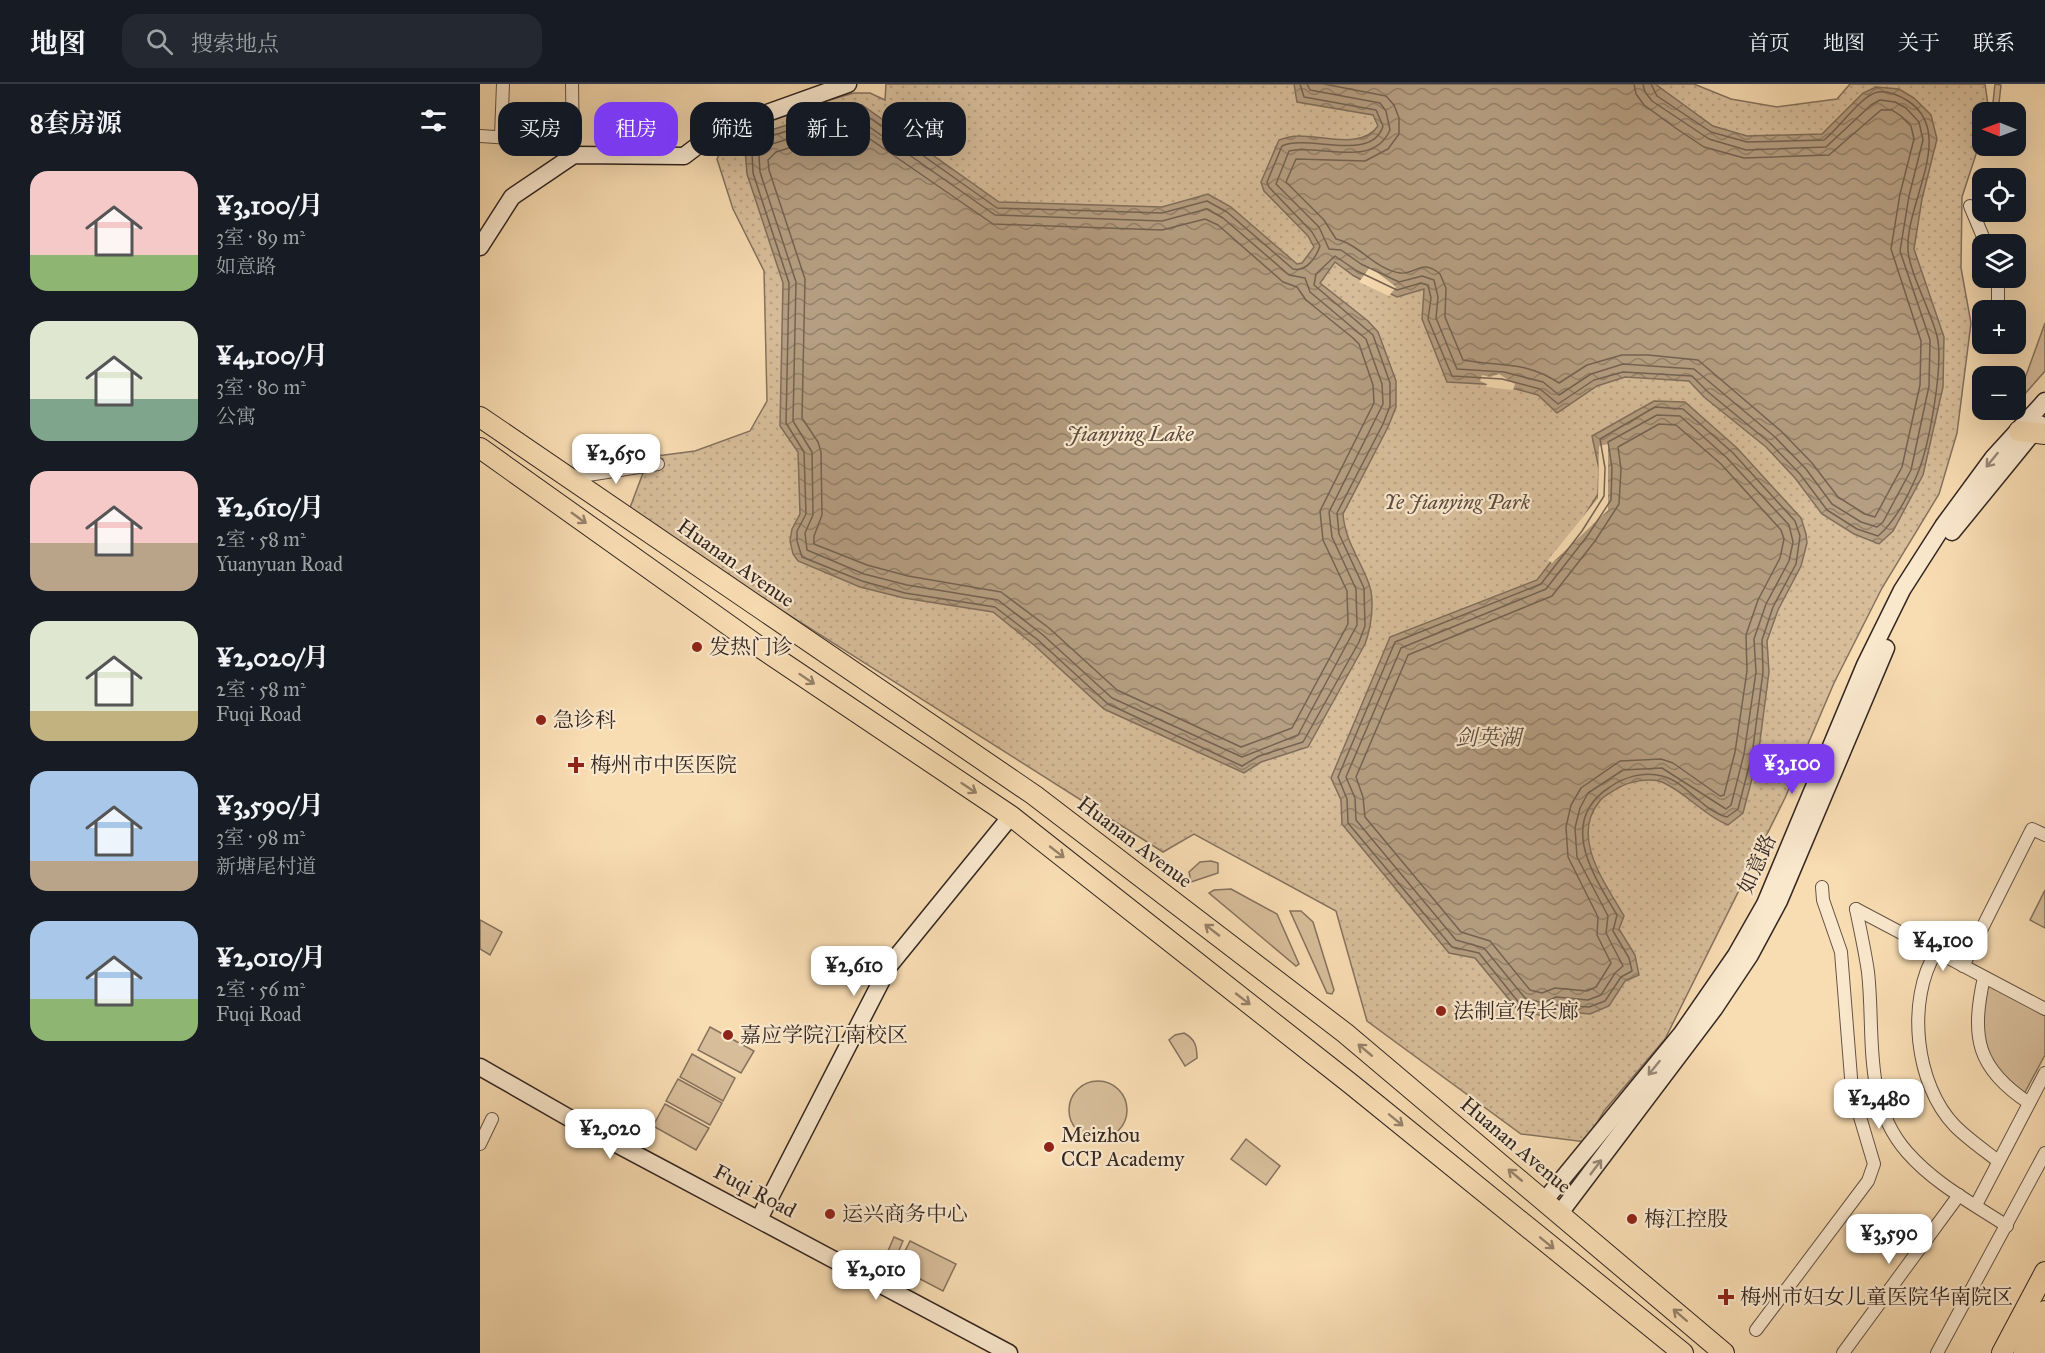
<!DOCTYPE html>
<html lang="zh">
<head>
<meta charset="utf-8">
<style>
	body { margin:0; font-family:"IM FELL Great Primer","Noto Serif SC",serif; background:#242831; color:#f1f3f6; height:100vh; display:flex; flex-direction:column; font-size:22px; white-space:nowrap }
	* { box-sizing:border-box; margin:0 }
	p { font-size:20px; color:#9ea1a6 }
	.icon { flex:none; width:33px; height:33px; fill:none; stroke:currentColor; stroke-width:2; stroke-linecap:round; stroke-linejoin:round }
	.map { position:relative; flex:1; overflow:hidden }
	.details { display:flex; flex-direction:column; background:#171b24; width:480px }
	.details>* { flex:none }
	.guide { position:absolute; left:18px; top:18px; width:570px; height:54px; display:flex; gap:12px }
	.needle { width:39px; rotate:271deg }
	.fabs { position:absolute; left:1492px; top:18px; display:grid; gap:12px }
	.fabs a { display:grid; place-items:center; width:54px; height:54px; border-radius:12px; background:#171b24; box-shadow:0 6px 24px #0002; font-size:30px }
	.price { position:absolute; translate:-50% -51px; padding:0 14px; border-radius:12px; background:#fff; color:#222; font-size:20px; line-height:39px; filter:drop-shadow(0 2px 3px #0008) }
	.price::after { content:''; position:absolute; left:50%; top:36px; width:18px; height:14px; margin-left:-9px; background:inherit; clip-path:polygon(0 0,100% 0,50% 100%) }
	.price.active { background:#7c3aed; color:#fff }
	ul { padding:0; list-style:none }
	li { display:flex; align-items:center; gap:18px; height:150px; padding:0 30px }
	li span { display:grid; place-items:center; flex:none; width:168px; height:120px; border-radius:18px; color:#555 }
	li>.icon { margin-inline-start:auto }
	span .icon { width:72px; height:72px; fill:#fffc; stroke-width:1 }
	li b { font-size:26px }
	h2 { display:flex; justify-content:space-between; align-items:center; height:72px; padding:0 30px; font-size:26px }
	.pill { padding:0 21px; border-radius:18px; background:#171b24; box-shadow:0 6px 24px #0002; font-size:21px; line-height:54px }
	.pill.active { background:#7c3aed; color:#fff }
	header { display:flex; align-items:center; gap:36px; box-sizing:border-box; height:84px; padding:0 30px; background:#171b24; border-bottom:2px solid #363941 }
	header strong { font-size:28px }
	nav { display:flex; gap:33px; margin-inline-start:auto; font-size:21px }
	.search { width:420px; height:54px; background:#242831; display:flex; align-items:center; gap:15px; box-sizing:border-box; padding:0 21px; border-radius:18px; color:#9ea1a6; font-size:22px }
	main { display:flex; flex:1; min-height:0 }
	.map>svg:first-child { display:block }
	.green { fill:#d7bd9a; stroke:#85725e; stroke-width:1.5 }
	.park { fill:url(#park-dots); stroke:#85725e; stroke-width:1.5 }
	.water { fill:url(#water-waves); stroke:#816e5b; stroke-width:1.5 }
	.pier { fill:#f8dcb2 }
	.lines { fill:none; stroke-linecap:round; stroke-linejoin:round }
	.shore { stroke:#746252; stroke-width:1.5 }
	.street-casing { stroke:#645446; stroke-width:14 }
	.secondary-casing { stroke:#332722; stroke-width:19 }
	.primary-casing { stroke:#332722; stroke-width:22 }
	.street { stroke:#fae8cd; stroke-width:12 }
	.secondary { stroke:#fae8cd; stroke-width:16 }
	.primary { stroke:#f8dcb2; stroke-width:20 }
	.oneway { stroke:#968878 }
	.oneway2 { stroke:#96826a }
	.poi-dot { fill:#8f2418; stroke:#fae8cd; stroke-width:2 }
	.labels { text-anchor:middle; dominant-baseline:central; stroke-width:4.5; stroke-linejoin:round; paint-order:stroke }
	.park-label { font-size:21px; font-style:italic; fill:#5c4c40; stroke:#fae8cd }
	.street-label { font-size:21px; fill:#332722; stroke:#fae8cd }
	.poi-label { font-size:21px; fill:#332722; stroke:#fae8cd; text-anchor:start }
	.water-label { font-size:22px; font-style:italic; fill:#5a4b3e; stroke:#fae8cd }
</style>
</head>
<body>
<header>
<strong>地图</strong>
<div class="search"><svg class="icon" aria-label="search" viewBox="0 0 24 24"><circle cx="10" cy="10" r="6"/><path d="M15 15l6 6"/></svg>搜索地点</div>
<nav><a>首页</a><a>地图</a><a>关于</a><a>联系</a></nav>
</header>
<main>
<section class="details">
<h2>8套房源<svg class="icon" aria-label="filters" viewBox="0 0 24 24"><path d="M4 7h16M4 17h16"/><circle cx="9" cy="7" r="2"/><circle cx="15" cy="17" r="2"/></svg></h2>
<ul>
<li><span style="background:linear-gradient(#f6c9c9 70%,#8fb573 0)"><svg class="icon" aria-label="home" viewBox="0 0 24 24"><path d="M3 11l9-7 9 7M6 9v11h12V9"/></svg></span><div><b>¥3,100/月</b><p>3室 · 89 m²</p><p>如意路</p></div></li>
<li><span style="background:linear-gradient(#dfe7d0 65%,#7fa58c 0)"><svg class="icon" aria-label="home" viewBox="0 0 24 24"><path d="M3 11l9-7 9 7M6 9v11h12V9"/></svg></span><div><b>¥4,100/月</b><p>3室 · 80 m²</p><p>公寓</p></div></li>
<li><span style="background:linear-gradient(#f6c9c9 60%,#b9a48a 0)"><svg class="icon" aria-label="home" viewBox="0 0 24 24"><path d="M3 11l9-7 9 7M6 9v11h12V9"/></svg></span><div><b>¥2,610/月</b><p>2室 · 58 m²</p><p>Yuanyuan Road</p></div></li>
<li><span style="background:linear-gradient(#dfe7d0 75%,#c2b280 0)"><svg class="icon" aria-label="home" viewBox="0 0 24 24"><path d="M3 11l9-7 9 7M6 9v11h12V9"/></svg></span><div><b>¥2,020/月</b><p>2室 · 58 m²</p><p>Fuqi Road</p></div></li>
<li><span style="background:linear-gradient(#a9c7e8 75%,#b9a48a 0)"><svg class="icon" aria-label="home" viewBox="0 0 24 24"><path d="M3 11l9-7 9 7M6 9v11h12V9"/></svg></span><div><b>¥3,590/月</b><p>3室 · 98 m²</p><p>新塘尾村道</p></div></li>
<li><span style="background:linear-gradient(#a9c7e8 65%,#8fb573 0)"><svg class="icon" aria-label="home" viewBox="0 0 24 24"><path d="M3 11l9-7 9 7M6 9v11h12V9"/></svg></span><div><b>¥2,010/月</b><p>2室 · 56 m²</p><p>Fuqi Road</p></div></li>
</ul>
</section>
<div class="map">
<svg width="1565" height="1269" viewBox="0 0 1565 1269">
	<defs>
		<pattern id="park-dots" width="8" height="8" patternUnits="userSpaceOnUse" patternTransform="scale(1.5)"><rect width="8" height="8" fill="#d7bd9a"/><path d="M2 2h.1M6 6h.1" fill="none" stroke="#b9a284" stroke-width="1.8" stroke-linecap="round"/></pattern>
		<pattern id="water-waves" width="16" height="10" patternUnits="userSpaceOnUse" patternTransform="scale(1.5)"><rect width="16" height="10" fill="#b59e81"/><path d="M0 5q4-4 8 0t8 0" fill="none" stroke="#948169"/></pattern>
	</defs>
	<rect width="100%" height="100%" fill="#f8dcb2"/>
	<filter id="stains"><feTurbulence type="fractalNoise" baseFrequency=".00333" numOctaves="4"/><feColorMatrix values="0 0 0 0 .2 0 0 0 0 .09 0 0 0 0 .02 0 0 0 .5 -.17"/></filter>
	<radialGradient id="worn" r=".72"><stop offset=".6" stop-color="#630" stop-opacity="0"/><stop offset="1" stop-color="#630" stop-opacity=".3"/></radialGradient>
	<!-- green -->
	<g class="green">
		<path d="M1515,0l6,1 -3,27h-6z"/>
		<path d="M1565,239v48l-29,33v-1z"/>
		<path d="M731,777l7,2v10l-27,9 -2,-10 11,-10z"/>
		<path d="M751,805l46,25 22,50 -3,2 -87,-73 5,-3z"/>
		<path d="M1565,806v38l-15,-8z"/>
		<path d="M810,827h11l12,11 21,68 -2,4 -5,-1z"/>
		<path d="M0,836l22,12 -12,23 -10,-6z"/>
		<path d="M1505,900l60,30v41l-21,39 -6,-3 -27,-30 -8,-29z"/>
		<path d="M230,943l44,24 -13,22 -43,-23z"/>
		<path d="M704,949c11,6 13,13 13,25l-12,8 -16,-26 6,-5z"/>
		<path d="M212,970l43,24 -12,23 -43,-24z"/>
		<path d="M198,995l44,24 -12,22 -44,-24z"/>
		<circle cx="618" cy="1026" r="29"/>
		<path d="M185,1020l44,24 -13,22 -43,-24z"/>
		<path d="M766,1055l34,27 -14,19 -35,-26z"/>
		<path d="M414,1153l9,4 -10,23 -9,-4z"/>
		<path d="M430,1157l46,23 -13,27 -46,-24z"/>
	</g>
	<!-- park -->
	<path class="park" d="M406,0h808l37,15 46,8 60,-8 13,-15h135l4,28h-6v21l-21,64 -1,71 10,55 -14,110 -18,61 -57,94 -48,95 -49,115 -120,241 -61,72 -18,31 -65,-8 -154,-113 -31,-110 -142,-77 -31,18 -535,-339 21,-56 46,-6 55,-20 17,-30 -3,-130 -31,-62 -16,-50 8,-16 30,-22 99,-28h16l15,7z"/>
	<!-- water -->
	<g class="water">
		<path d="M814,0h361l58,42 34,10 75,-2 41,-41 13,-6 23,2 15,9 17,17 6,24 -15,60 -8,50 30,88 -1,50 -20,88 -30,56 -14,13 -25,-10 -32,-20 -27,-36 -29,-31 -62,-50 -15,-16 -64,-4 -28,9 -40,27 -19,-18 -38,-10 -53,-3 -25,-63 2,-30 -27,8 -43,-21 -19,-14 -15,21 48,38 10,11 18,49v26l-8,20 -45,87c2,27 17,45 26,70 6,17 2,44 -4,60l-57,103 -47,15 -17,11 -140,-64 -70,-64 -41,-33 -89,-14 -44,-11 -62,-26 -5,-7 -3,-13 2,-12 8,-15 -2,-62 -18,-26 3,-143 -36,-109 -2,-25 20,-17 85,-27h12l137,97 163,5 46,-13 23,13 66,57 5,-1 12,-16 -6,-11 -44,-45 -3,-9 18,-42c6,-2 12,-4 18,-4 25,-1 65,14 81,-10l-5,-11 -76,-13z"/>
		<path d="M1174,317l31,1 52,46 64,70 5,16 1,9 -6,23 -23,44 -11,31 2,31 -11,84 -15,57 -15,12c-25,-10 -41,-32 -66,-43 -12,-5 -34,0 -44,6 -6,4 -15,8 -19,14 -29,36 7,82 25,114l-5,13 16,26 4,20 -14,6 -16,25 -19,8 -33,-3 -11,6 -29,-8 -42,-51 -26,-5 -107,-129 -1,-24 -10,-22 59,-141 147,-57 40,-52 21,-34 1,-25 -7,-33z"/>
	</g>
	<!-- pier -->
	<g class="pier">
		<path d="M890,183l26,20 -7,9 -30,-14z"/>
		<path d="M1019,290l16,10 -2,6 -27,-3 1,-3 -7,-3 2,-6 8,2z"/>
		<path d="M1128,360v66l-56,53 -4,-3 50,-62 1,-52z"/>
	</g>
	<g class="lines">
		<!-- shore -->
		<g class="shore">
			<path d="M820,0l4,13 72,13 7,16c-11,37 -74,8 -101,20l-15,36 2,5 43,45 8,14c-4,12 -14,26 -27,23l-66,-57 -20,-11 -45,12 -165,-5 -137,-97h-9l-83,26 -16,14 1,22 36,110 -3,140 18,29 2,62 -9,17v10l5,16 60,24 43,12 90,14 43,33 70,64 134,62 17,-10 44,-14 56,-100 6,-16 -1,-38 -25,-54 -2,-21 46,-89 7,-18v-23l-17,-48 -59,-50 2,-11 19,-18 22,15 40,19 24,-7 7,2 3,13 -3,21 24,57 50,3 38,10 18,15 36,-24 29,-8 69,4 16,16 62,51 30,31 27,36 30,19 21,7c18,-15 30,-40 39,-61 12,-28 27,-110 20,-139 -6,-24 -28,-65 -29,-86 -3,-47 49,-117 0,-149 -8,-5 -20,-10 -30,-9 -17,3 -39,37 -54,48l-77,2 -36,-10 -54,-36 -6,-12"/>
			<path d="M827,0l3,6 70,13 6,8 4,19c-17,39 -69,14 -101,21l-13,33 43,43 10,22 12,1 20,14 38,18 23,-6 12,4 4,17 -2,21 21,51 47,3 39,10 16,13 32,-21 32,-10 71,5 81,68 31,32 26,35 29,18 16,5 6,-5 28,-52 18,-84 1,-46 -30,-89 9,-55 14,-56 -4,-18 -13,-14 -11,-6 -15,-2 -9,5 -45,42 -80,3 -37,-11 -57,-38 -7,-9 -2,-8"/>
			<path d="M844,0l62,12 8,9 5,13v16l-11,15 -23,12 -69,-2 -10,23 38,38 12,19c23,5 40,31 64,34 16,2 21,-15 40,1l6,14 -1,29 18,43c38,7 60,0 96,23l28,-18 35,-10h26l50,5 83,71 31,32 26,34 27,17 10,3 27,-50 18,-82 1,-44 -30,-92 9,-55 14,-55 -3,-13 -10,-10 -9,-6h-11l-52,45 -85,3 -40,-11 -27,-18 -33,-24 -8,-11 -2,-10"/>
			<path d="M372,35h6l137,96 167,6 45,-12 16,9 66,57 16,3 5,14 56,47 16,45 1,20 -54,108 3,25 24,52 1,36 -59,110 -56,22 -130,-59 -69,-63 -45,-35 -91,-15 -43,-11 -57,-24 -2,-17 8,-18 -1,-63 -19,-31 3,-139 -36,-110 -1,-16 13,-12z"/>
			<path d="M374,44l139,96 169,6 43,-11 13,6 65,57 14,5 9,13 47,38 6,6 14,41 1,18 -54,108 3,29 24,51 1,33 -56,104 -51,19 -124,-57 -68,-62 -48,-36 -93,-16 -41,-11 -53,-21v-8l8,-21 -1,-63 -3,-10 -16,-24 3,-139 -36,-109 -1,-10 8,-8z"/>
			<path d="M1175,323l28,2 50,44 62,68 5,15 -4,28 -23,43 -11,33 1,32 -11,83 -14,54 -11,8c-25,-6 -40,-35 -65,-41 -18,-5 -38,1 -52,11 -53,34 -17,88 7,128l-4,16 16,27 3,13 -11,6 -16,24 -16,6 -33,-2 -12,6 -24,-7 -41,-51 -27,-6 -104,-124 -1,-24 -9,-22 57,-135 146,-58 41,-53 22,-35 1,-28 -5,-29z"/>
			<path d="M1177,331l23,1 47,42 62,67 4,17 -4,19 -23,43 -12,35 2,33 -12,82 -13,51 -5,4 -64,-41 -39,2 -35,23 -8,15 -5,20 2,29 31,59 -2,17 17,33 -8,7 -14,22 -13,5 -32,-3 -13,6 -18,-5 -41,-50 -28,-8 -100,-120 -1,-22 -9,-21 55,-129 145,-59 42,-54 23,-35 1,-32 -4,-26z"/>
			<path d="M1179,340l17,1 45,39 60,66 3,9 -4,19 -22,42 -12,35 1,36 -12,81 -11,43 -4,1 -47,-33 -12,-4 -41,2 -39,27 -10,17 -5,22 2,30 30,60 -1,18 14,28 -15,24 -9,4 -32,-3 -13,5 -12,-3 -40,-49 -29,-9 -96,-115 -2,-20 -7,-20 52,-122 144,-59 43,-55 24,-37 2,-35 -3,-22z"/>
		</g>
		<defs>
			<g id="street">
				<path d="M92,0l1,65"/>
				<path d="M0,52l92,6"/>
				<path d="M21,52l2,-52"/>
				<path d="M1490,122l16,38"/>
				<path d="M1518,194v32"/>
				<path d="M1500,255l3,-3"/>
				<path d="M89,394l89,-14"/>
				<path d="M1376,825c4,20 9,42 12,63 7,62 -6,129 39,180 28,32 65,51 100,74"/>
				<path d="M1376,825l189,100"/>
				<path d="M1456,868c-30,48 -21,133 19,174 13,13 29,24 43,35"/>
				<path d="M1483,882l69,-137 13,6"/>
				<path d="M1504,893c-13,60 -8,91 45,126"/>
				<path d="M0,1060l12,-25"/>
				<path d="M1496,1121l69,-132"/>
				<path d="M1276,1246l112,-149 6,-17 -22,-74 -11,-138 -18,-52 -1,-13"/>
				<path d="M1363,1269l116,-158"/>
				<path d="M1457,1269l108,-200"/>
			</g>
			<g id="secondary">
				<path d="M0,163l32,-50 62,-42 110,1 33,-25 131,-47"/>
				<path d="M1472,448l88,-108"/>
				<path d="M0,983l112,64 417,222"/>
				<path d="M1065,1116l137,-167 54,-78 29,-51 100,-239 37,-75 41,-64 50,-68 52,-57"/>
				<path d="M1080,1129l154,-204 36,-54 29,-54 107,-253"/>
				<path d="M279,1135l130,-253 122,-150"/>
			</g>
			<g id="primary">
				<path d="M0,333l554,378 311,238 379,320"/>
				<path d="M1539,347l26,3"/>
				<path d="M0,364l278,198 253,170 340,268 332,269"/>
				<path d="M1522,1269l43,-81"/>
				<path d="M1544,1269l21,-42"/>
				<path d="M1559,1269l6,-11"/>
			</g>
		</defs>
		<!-- street casing -->
		<use href="#street" class="street-casing"/>
		<!-- secondary casing -->
		<use href="#secondary" class="secondary-casing"/>
		<!-- primary casing -->
		<use href="#primary" class="primary-casing"/>
		<!-- street -->
		<use href="#street" class="street"/>
		<!-- secondary -->
		<use href="#secondary" class="secondary"/>
		<!-- primary -->
		<use href="#primary" class="primary"/>
	</g>
	<!-- one-way arrows -->
	<defs><path id="oneway-shaft" d="M-6 0H5M1.5-3L5.5 0L1.5 3" fill="none" stroke-width="1.6" stroke-linecap="round" stroke-linejoin="round" transform="scale(1.5)"/></defs>
	<g class="oneway">
		<use href="#oneway-shaft" transform="translate(1512 376) rotate(129)"/>
		<use href="#oneway-shaft" transform="translate(1174 984) rotate(129)"/>
		<use href="#oneway-shaft" transform="translate(1116 1083) rotate(-53)"/>
	</g>
	<g class="oneway2">
		<use href="#oneway-shaft" transform="translate(99 434) rotate(36)"/>
		<use href="#oneway-shaft" transform="translate(327 595) rotate(34)"/>
		<use href="#oneway-shaft" transform="translate(489 704) rotate(34)"/>
		<use href="#oneway-shaft" transform="translate(577 768) rotate(38)"/>
		<use href="#oneway-shaft" transform="translate(732 846) rotate(-142)"/>
		<use href="#oneway-shaft" transform="translate(763 915) rotate(38)"/>
		<use href="#oneway-shaft" transform="translate(885 966) rotate(-140)"/>
		<use href="#oneway-shaft" transform="translate(916 1036) rotate(39)"/>
		<use href="#oneway-shaft" transform="translate(1035 1091) rotate(-140)"/>
		<use href="#oneway-shaft" transform="translate(1067 1159) rotate(39)"/>
		<use href="#oneway-shaft" transform="translate(1200 1231) rotate(-139)"/>
	</g>
	<!-- markers -->
	<g class="poi-dot">
		<circle cx="217" cy="563" r="6"/>
		<circle cx="61" cy="636" r="6"/>
		<path d="M93 672h6v6h6v6h-6v6h-6v-6h-6v-6h6z"/>
		<circle cx="961" cy="927" r="6"/>
		<circle cx="248" cy="951" r="6"/>
		<circle cx="569" cy="1063" r="6"/>
		<circle cx="350" cy="1130" r="6"/>
		<circle cx="1152" cy="1135" r="6"/>
		<path d="M1243 1204h6v6h6v6h-6v6h-6v-6h-6v-6h6z"/>
	</g>
	<g class="labels">
		<!-- park labels -->
		<g class="park-label">
			<text x="977" y="418">Ye Jianying Park</text>
		</g>
		<!-- street labels -->
		<g class="street-label">
			<text transform="translate(256 479) rotate(35)">Huanan Avenue</text>
			<text transform="translate(655 758) rotate(37)">Huanan Avenue</text>
			<text transform="translate(1277 780) rotate(-66)">如意路</text>
			<text transform="translate(1036 1061) rotate(40)">Huanan Avenue</text>
			<text transform="translate(275 1107) rotate(28)">Fuqi Road</text>
		</g>
		<!-- poi labels -->
		<g class="poi-label">
			<text x="229" y="563">发热门诊</text>
			<text x="73" y="636">急诊科</text>
			<text x="110" y="681">梅州市中医医院</text>
			<text x="973" y="927">法制宣传长廊</text>
			<text x="260" y="951">嘉应学院江南校区</text>
			<text x="581" y="1051">Meizhou<tspan x="581" dy="24">CCP Academy</tspan></text>
			<text x="362" y="1130">运兴商务中心</text>
			<text x="1164" y="1135">梅江控股</text>
			<text x="1260" y="1213">梅州市妇女儿童医院华南院区</text>
		</g>
		<!-- water labels -->
		<g class="water-label">
			<text x="650" y="349">Jianying Lake</text>
			<text x="1008" y="653">剑英湖</text>
		</g>
	</g>
	<rect width="100%" height="100%" filter="url(#stains)"/>
	<rect width="100%" height="100%" fill="url(#worn)"/>
</svg>
<div class="fabs">
<a><svg class="needle" viewBox="-14 -14 28 28"><path d="M0-13l5 13h-10z" fill="#e53935"/><path d="M0 13l5-13h-10z" fill="#9ea1a6"/></svg></a>
<a><svg class="icon" aria-label="locate" viewBox="0 0 24 24"><circle cx="12" cy="12" r="6"/><path d="M12 2v4M12 18v4M2 12h4M18 12h4"/></svg></a>
<a><svg class="icon" aria-label="layers" viewBox="0 0 24 24"><path d="M12 4l9 5-9 5-9-5zM3 14l9 5 9-5"/></svg></a>
<a>+</a>
<a>−</a>
</div>
<b class="price" style="left:136px;top:401px">¥2,650</b>
<b class="price active" style="left:1312px;top:711px">¥3,100</b>
<b class="price" style="left:1463px;top:888px">¥4,100</b>
<b class="price" style="left:374px;top:913px">¥2,610</b>
<b class="price" style="left:1399px;top:1046px">¥2,480</b>
<b class="price" style="left:130px;top:1076px">¥2,020</b>
<b class="price" style="left:1409px;top:1181px">¥3,590</b>
<b class="price" style="left:396px;top:1217px">¥2,010</b>
<div class="guide">
<a class="pill">买房</a>
<a class="pill active">租房</a>
<a class="pill">筛选</a>
<a class="pill">新上</a>
<a class="pill">公寓</a>
</div>
</div>
</main>
</body>
</html>
